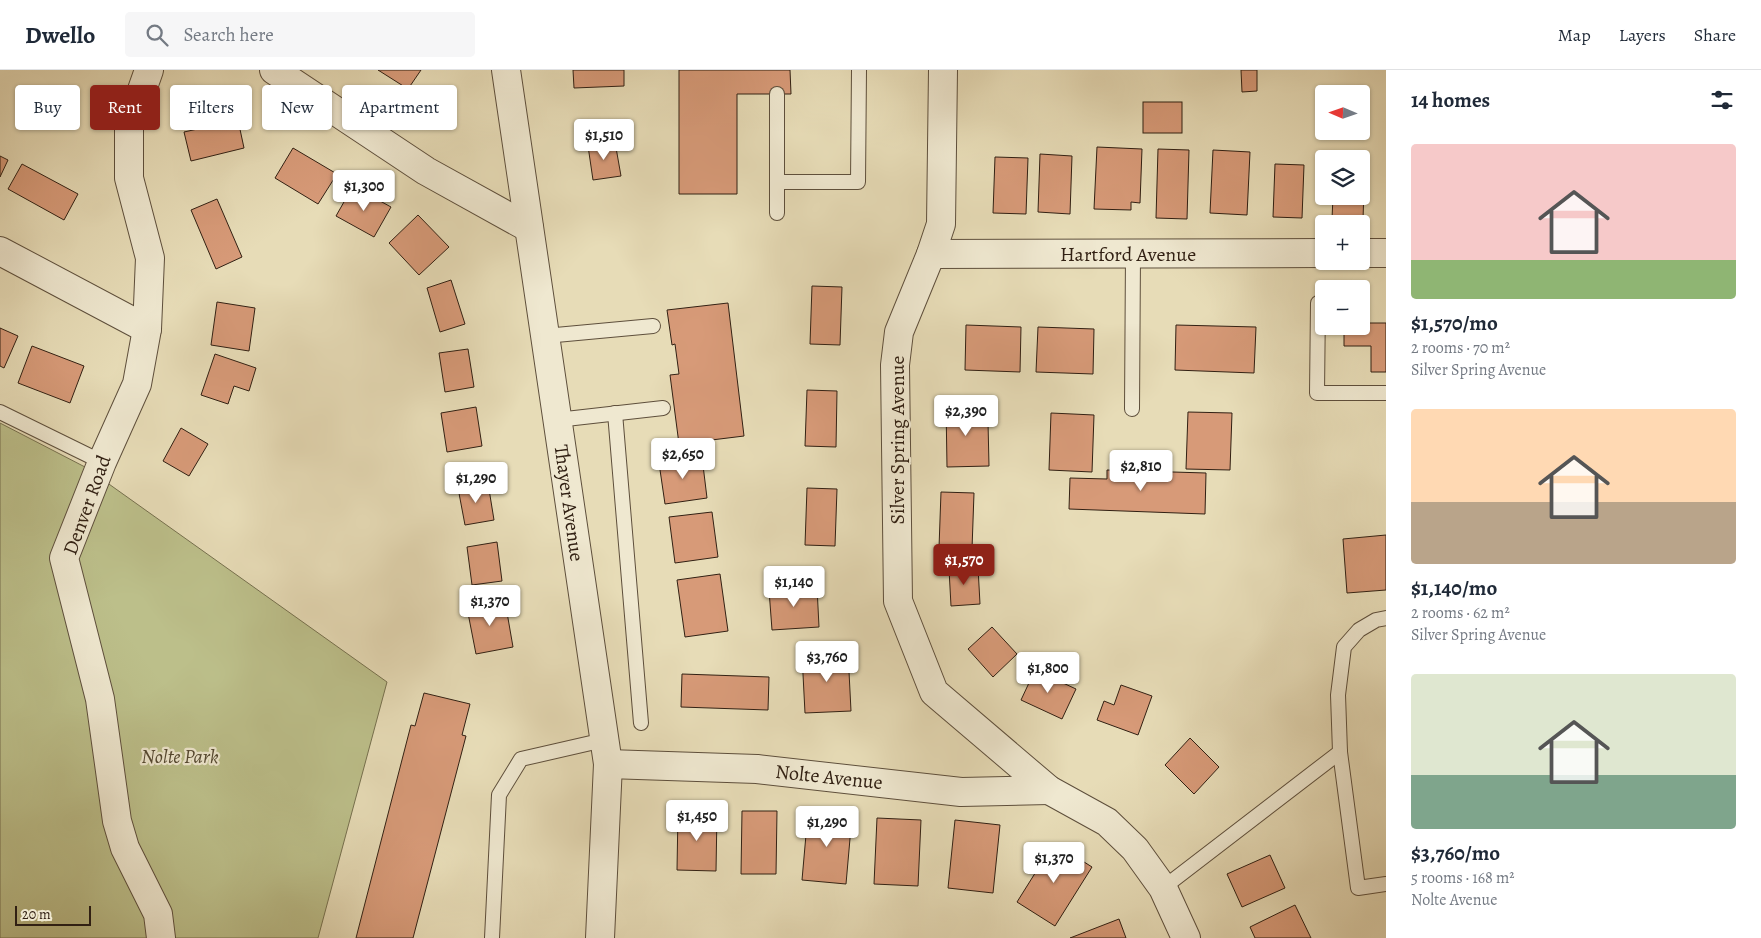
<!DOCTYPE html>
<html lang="en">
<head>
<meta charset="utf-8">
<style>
	body { margin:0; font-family:Alegreya,serif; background:#f6f6f7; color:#1f2937; height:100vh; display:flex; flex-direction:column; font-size:19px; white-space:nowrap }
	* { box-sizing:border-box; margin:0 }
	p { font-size:16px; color:#747a83 }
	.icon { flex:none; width:28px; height:28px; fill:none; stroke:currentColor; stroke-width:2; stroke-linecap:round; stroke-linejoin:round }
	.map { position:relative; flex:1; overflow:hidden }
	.side { display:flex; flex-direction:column; background:#fff; width:375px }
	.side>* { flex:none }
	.guide { position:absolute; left:15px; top:15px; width:475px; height:45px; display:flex; gap:10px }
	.needle { width:32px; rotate:272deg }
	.buttons { position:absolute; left:1315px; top:15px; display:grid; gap:10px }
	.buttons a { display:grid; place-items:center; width:55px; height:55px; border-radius:5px; background:#fff; box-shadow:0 1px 4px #0004; font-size:25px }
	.scale { position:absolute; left:15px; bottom:12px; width:76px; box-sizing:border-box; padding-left:5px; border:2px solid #312013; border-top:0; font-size:14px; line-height:18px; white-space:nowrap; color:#312013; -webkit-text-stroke:4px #efe8d0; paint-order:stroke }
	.price { position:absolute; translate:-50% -42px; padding:0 11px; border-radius:5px; background:#fff; color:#222; font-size:16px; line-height:32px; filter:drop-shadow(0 1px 2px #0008) }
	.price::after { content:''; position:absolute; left:50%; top:30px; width:15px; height:11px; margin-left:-8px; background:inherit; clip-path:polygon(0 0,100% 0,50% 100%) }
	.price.active { background:#8f2418; color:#fff }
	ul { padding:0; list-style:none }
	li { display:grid; align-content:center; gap:10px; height:265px; padding:0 25px }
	li span { display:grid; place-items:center; height:155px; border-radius:5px; color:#555 }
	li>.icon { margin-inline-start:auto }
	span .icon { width:90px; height:90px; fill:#fffc; stroke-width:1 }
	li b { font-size:21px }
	h2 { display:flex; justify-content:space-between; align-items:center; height:60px; padding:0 25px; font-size:21px }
	.pill { padding:0 18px; border-radius:5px; background:#fff; box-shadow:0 1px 4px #0004; font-size:18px; line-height:45px }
	.pill.active { background:#8f2418; color:#fff }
	header { display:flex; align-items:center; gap:30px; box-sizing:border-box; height:70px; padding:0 25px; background:#fff; border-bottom:1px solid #e0e1e3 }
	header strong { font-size:24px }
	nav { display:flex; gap:28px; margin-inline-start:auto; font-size:18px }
	.search { width:350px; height:45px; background:#f6f6f7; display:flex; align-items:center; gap:12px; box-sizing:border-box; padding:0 18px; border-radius:5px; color:#747a83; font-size:19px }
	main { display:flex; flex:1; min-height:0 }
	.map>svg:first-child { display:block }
	.green { fill:#bcbf8a; stroke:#76704e }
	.building { fill:#d79a78; stroke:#312013 }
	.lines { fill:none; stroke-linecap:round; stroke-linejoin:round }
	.service-casing { stroke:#5e4f3c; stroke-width:16 }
	.minor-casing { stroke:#5e4f3c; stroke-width:30 }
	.service { stroke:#efe8d0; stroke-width:14 }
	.minor { stroke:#efe8d0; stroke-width:28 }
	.labels { text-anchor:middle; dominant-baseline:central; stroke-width:4.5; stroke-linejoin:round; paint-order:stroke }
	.street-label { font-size:20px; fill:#312013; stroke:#efe8d0 }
	.park-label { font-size:20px; font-style:italic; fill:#544831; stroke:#efe8d0 }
</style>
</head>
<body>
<header>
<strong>Dwello</strong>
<div class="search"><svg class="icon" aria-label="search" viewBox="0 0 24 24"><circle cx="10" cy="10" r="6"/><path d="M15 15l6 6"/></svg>Search here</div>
<nav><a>Map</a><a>Layers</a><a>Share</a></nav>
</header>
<main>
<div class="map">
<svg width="1386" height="868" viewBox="0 0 1386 868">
	<rect width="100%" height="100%" fill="#e7dcb7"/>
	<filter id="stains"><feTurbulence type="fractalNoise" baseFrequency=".004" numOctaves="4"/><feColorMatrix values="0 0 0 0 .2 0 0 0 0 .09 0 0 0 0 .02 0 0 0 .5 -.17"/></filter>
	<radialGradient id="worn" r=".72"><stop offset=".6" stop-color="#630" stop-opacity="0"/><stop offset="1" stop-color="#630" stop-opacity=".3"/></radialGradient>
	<!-- green -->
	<path class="green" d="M0,353l85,44 302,215 -69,256h-318z"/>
	<!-- building -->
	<g class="building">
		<path d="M378,0h43l-13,19z"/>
		<path d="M573,0h51v16l-50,2z"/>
		<path d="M679,0h111l1,24h-54v100h-58z"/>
		<path d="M1241,0h16v21l-15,1z"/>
		<rect x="1143" y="32" width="39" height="31"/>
		<path d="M238,50l6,28 -53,13 -7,-29z"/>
		<path d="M615,72l6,34 -28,4 -5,-34z"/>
		<path d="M1097,77l45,2 -2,54 -9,-1v8l-37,-1z"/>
		<path d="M293,78l44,26 -19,30 -43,-26z"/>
		<path d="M1158,79l31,1 -2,69 -31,-1z"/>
		<path d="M1213,80l37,2 -3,63 -37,-2z"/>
		<path d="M1040,84l32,2 -2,58 -32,-2z"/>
		<path d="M1334,85l31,1 -2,64 -31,-1 1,-23h28v-37h-27z"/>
		<path d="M0,86l8,4 -8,17z"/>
		<path d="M995,87l33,1 -2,56 -33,-1z"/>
		<path d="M22,94l56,30 -14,26 -56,-31z"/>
		<path d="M1275,94l29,1 -2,53 -29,-1z"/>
		<path d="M353,116l38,21 -17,30 -38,-21z"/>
		<path d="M217,129l25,58 -26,12 -25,-59z"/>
		<path d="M418,145l31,32 -30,28 -30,-32z"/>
		<path d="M451,210l14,44 -25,8 -13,-44z"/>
		<path d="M812,216l30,1 -2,58 -30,-1z"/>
		<path d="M217,232l38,6 -6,43 -38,-6z"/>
		<path d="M728,233l16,133 -65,8 -9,-69 9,-1 -4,-30 -3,1 -5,-35z"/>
		<path d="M1361,253h25v49h-15v-26h-27v-20h17z"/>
		<path d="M966,255l55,2 -1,45 -55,-2z"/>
		<path d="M1176,255l80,2 -2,46 -79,-3z"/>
		<path d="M1038,257l56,2 -1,45 -57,-2z"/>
		<path d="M0,258l18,8 -14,32 -4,-2z"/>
		<path d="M32,276l52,20 -14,37 -52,-20z"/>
		<path d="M468,279l6,38 -29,5 -6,-39z"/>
		<path d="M215,284l41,14 -7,23 -15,-5 -6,18 -27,-9z"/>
		<path d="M807,320l30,1 -1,56 -31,-1z"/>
		<path d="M977,334v18h11l1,44 -42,1 -1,-62z"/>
		<path d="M476,337l6,39 -35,6 -6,-39z"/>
		<path d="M1188,342l44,1 -2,57 -44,-1z"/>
		<path d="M1051,343l43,2 -2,57 -43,-2z"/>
		<path d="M181,358l27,16 -19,32 -26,-15z"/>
		<path d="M702,387l5,41 -42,6 -6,-41z"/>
		<path d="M1107,400l99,3 -1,41 -136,-5 1,-31 37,1z"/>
		<path d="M488,413l6,37 -29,5 -7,-37z"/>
		<path d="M807,418l30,1 -2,57 -30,-1z"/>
		<path d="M941,422l33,1 -2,56 -33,-1z"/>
		<path d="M712,442l6,45 -43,6 -6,-46z"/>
		<path d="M1386,465v55l-39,3 -4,-54z"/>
		<path d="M497,472l5,39 -30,4 -5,-38z"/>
		<path d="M978,497l2,37 -29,2 -2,-37z"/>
		<path d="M720,504l8,57 -43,6 -8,-57z"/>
		<path d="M817,517l2,40 -47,3 -3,-40z"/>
		<path d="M505,531l8,46 -37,7 -9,-46z"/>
		<path d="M992,557l25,27 -24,23 -25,-28z"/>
		<path d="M848,582l3,59 -46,2 -3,-58z"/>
		<path d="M1035,600l41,19 -14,30 -41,-19z"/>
		<path d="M682,604l87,3 -1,33 -87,-3z"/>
		<path d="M1121,615l31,11 -14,39 -41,-15 7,-19 10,4z"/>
		<path d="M424,623l46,11 -8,31 4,1 -53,202h-57l55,-213 4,1z"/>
		<path d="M1190,668l29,29 -25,27 -29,-29z"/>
		<path d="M742,741h35l-1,63h-35z"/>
		<path d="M678,742l39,1 -1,58 -39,-1z"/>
		<path d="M808,742l44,4 -6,68 -44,-4z"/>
		<path d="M877,748l44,2 -3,66 -44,-2z"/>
		<path d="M955,750l45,5 -7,68 -45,-5z"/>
		<path d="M1054,773l38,24 -37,59 -38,-24z"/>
		<path d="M1270,785l15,33 -43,19 -15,-33z"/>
		<path d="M1295,835l16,33h-56l-5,-11z"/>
		<path d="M1119,849l7,19h-56z"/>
	</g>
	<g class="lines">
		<defs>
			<g id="service">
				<path d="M778,112h80l1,-112"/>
				<path d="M777,143v-119"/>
				<path d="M1318,233l-1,90h69"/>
				<path d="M545,266l108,-10"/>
				<path d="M1132,339l1,-155"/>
				<path d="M0,342l102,50"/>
				<path d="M615,343l26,310"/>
				<path d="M557,350l106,-12"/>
				<path d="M1340,682l18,136 28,-4"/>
				<path d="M1163,818l177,-136 -2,-57 6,-48 15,-17 17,-10 10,-2"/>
				<path d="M492,868l7,-143 22,-36 83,-19"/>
			</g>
			<g id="minor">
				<path d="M149,0l-20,57v51l21,80 -3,71 -10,55 -35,78 -38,96 36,141 17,122 8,27 33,66 3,24"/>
				<path d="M274,0l152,101 103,57"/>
				<path d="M506,0l102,694 -8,174"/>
				<path d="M943,0l-2,154 -10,30 -32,78 -4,33 3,236 36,91 115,98 58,32 28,27 28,39 23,50"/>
				<path d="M0,181l147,78"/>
				<path d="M1361,183h25"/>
				<path d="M931,184l393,-1"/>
				<path d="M608,694l149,5 204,23 88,-2"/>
			</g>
		</defs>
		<!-- service casing -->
		<use href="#service" class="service-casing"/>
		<!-- minor casing -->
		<use href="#minor" class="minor-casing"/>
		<!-- service -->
		<use href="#service" class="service"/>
		<!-- minor -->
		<use href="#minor" class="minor"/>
	</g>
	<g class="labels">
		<!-- street labels -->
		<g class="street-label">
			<text x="1128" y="184">Hartford Avenue</text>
			<text transform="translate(897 370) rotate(-90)">Silver Spring Avenue</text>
			<text transform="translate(569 433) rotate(82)">Thayer Avenue</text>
			<text transform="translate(87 435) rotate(-70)">Denver Road</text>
			<text transform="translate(829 707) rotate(6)">Nolte Avenue</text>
		</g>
		<!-- park labels -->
		<g class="park-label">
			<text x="180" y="686">Nolte Park</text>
		</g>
	</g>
	<rect width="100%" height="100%" filter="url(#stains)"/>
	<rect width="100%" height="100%" fill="url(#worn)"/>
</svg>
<div class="buttons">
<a><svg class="needle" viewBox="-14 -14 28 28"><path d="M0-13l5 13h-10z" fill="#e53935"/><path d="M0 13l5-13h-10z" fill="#747a83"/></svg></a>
<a><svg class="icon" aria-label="layers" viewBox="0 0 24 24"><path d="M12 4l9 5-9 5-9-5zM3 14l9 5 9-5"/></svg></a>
<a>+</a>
<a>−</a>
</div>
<div class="scale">20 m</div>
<b class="price" style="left:604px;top:91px">$1,510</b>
<b class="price" style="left:364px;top:142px">$1,300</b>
<b class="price" style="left:966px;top:367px">$2,390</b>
<b class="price" style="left:683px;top:410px">$2,650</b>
<b class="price" style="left:1141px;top:422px">$2,810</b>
<b class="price" style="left:476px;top:434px">$1,290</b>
<b class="price active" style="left:964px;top:516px">$1,570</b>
<b class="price" style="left:794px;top:538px">$1,140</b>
<b class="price" style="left:490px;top:557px">$1,370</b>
<b class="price" style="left:827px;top:613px">$3,760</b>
<b class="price" style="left:1048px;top:624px">$1,800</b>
<b class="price" style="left:697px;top:772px">$1,450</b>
<b class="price" style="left:827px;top:778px">$1,290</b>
<b class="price" style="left:1054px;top:814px">$1,370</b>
<div class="guide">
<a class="pill">Buy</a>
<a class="pill active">Rent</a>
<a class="pill">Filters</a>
<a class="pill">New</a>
<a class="pill">Apartment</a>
</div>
</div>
<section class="side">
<h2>14 homes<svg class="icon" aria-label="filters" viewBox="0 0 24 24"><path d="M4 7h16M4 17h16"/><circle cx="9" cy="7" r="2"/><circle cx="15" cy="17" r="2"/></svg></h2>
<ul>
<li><span style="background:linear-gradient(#f6c9c9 75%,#8fb573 0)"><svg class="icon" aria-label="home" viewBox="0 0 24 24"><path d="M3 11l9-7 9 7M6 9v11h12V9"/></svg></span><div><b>$1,570/mo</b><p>2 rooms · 70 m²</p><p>Silver Spring Avenue</p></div></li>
<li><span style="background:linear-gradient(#ffd9b3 60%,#b9a48a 0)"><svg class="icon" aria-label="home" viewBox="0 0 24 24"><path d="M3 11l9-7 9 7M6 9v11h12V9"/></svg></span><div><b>$1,140/mo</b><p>2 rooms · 62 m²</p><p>Silver Spring Avenue</p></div></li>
<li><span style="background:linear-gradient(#dfe7d0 65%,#7fa58c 0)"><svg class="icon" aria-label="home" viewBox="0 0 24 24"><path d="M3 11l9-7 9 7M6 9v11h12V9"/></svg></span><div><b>$3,760/mo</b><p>5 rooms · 168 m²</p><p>Nolte Avenue</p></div></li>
</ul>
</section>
</main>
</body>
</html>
